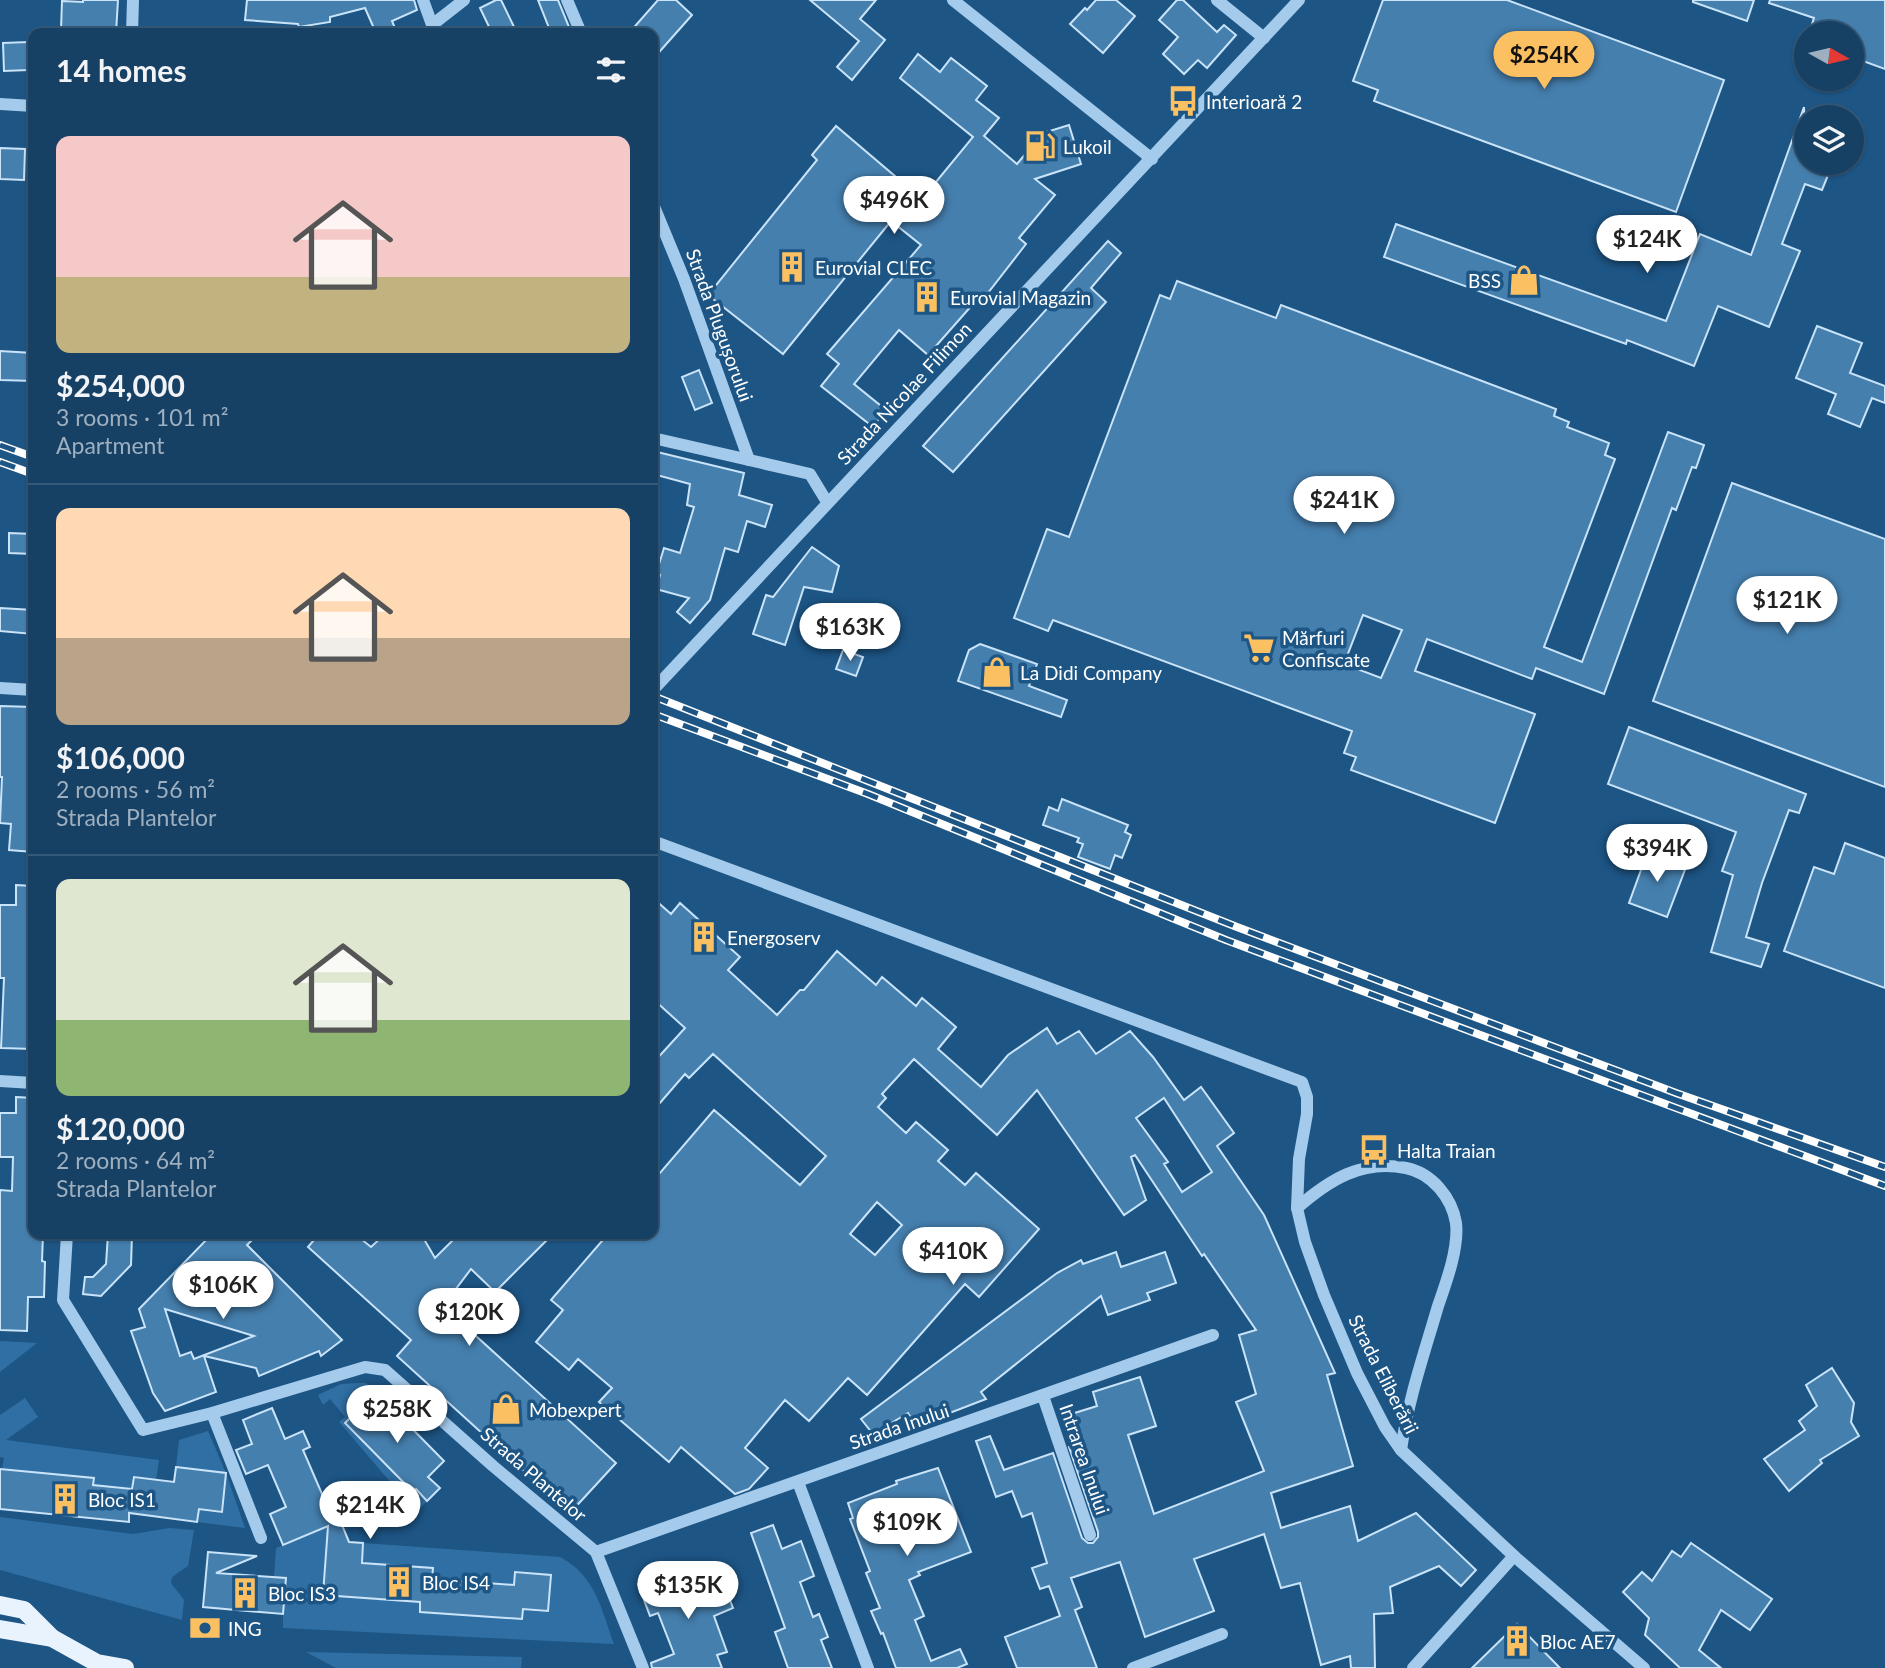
<!DOCTYPE html>
<html lang="en">
<head>
<meta charset="utf-8">
<style>
	body { margin:0; font-family:Lato,sans-serif; background:#1f476a; color:#f1f3f6; height:100vh; display:flex; flex-direction:column; font-size:26px; white-space:nowrap }
	* { box-sizing:border-box; margin:0 }
	p { font-size:23px; color:#9eafbf }
	.icon { flex:none; width:38px; height:38px; fill:none; stroke:currentColor; stroke-width:2; stroke-linecap:round; stroke-linejoin:round }
	.map { position:relative; flex:1; overflow:hidden }
	.side { position:absolute; left:28px; top:28px; width:630px; height:1211px; display:flex; flex-direction:column; background:#164064; border-radius:14px; box-shadow:0 2px 5px #0004,0 0 0 2px #355978 }
	.side>* { flex:none }
	.needle { width:46px; rotate:98deg }
	.tools { position:absolute; left:1794px; top:21px; display:grid; gap:14px }
	.tools a { display:grid; place-items:center; width:70px; height:70px; border-radius:50%; background:#164064; box-shadow:0 2px 5px #0004,0 0 0 2px #355978; font-size:35px }
	.price { position:absolute; translate:-50% -60px; padding:0 16px; border-radius:24px; background:#fff; color:#222; font-size:23px; line-height:46px; filter:drop-shadow(0 2px 4px #0008) }
	.price::after { content:''; position:absolute; left:50%; top:42px; width:21px; height:16px; margin-left:-10px; background:inherit; clip-path:polygon(0 0,100% 0,50% 100%) }
	.price.on { background:#fbc062; color:#111 }
	ul { padding:0; list-style:none }
	li { display:grid; align-content:center; gap:14px; height:371px; padding:0 28px }
	li+li { border-top:2px solid #355978 }
	li span { display:grid; place-items:center; height:217px; border-radius:14px; color:#555 }
	li>.icon { margin-inline-start:auto }
	span .icon { width:126px; height:126px; fill:#fffc; stroke-width:1 }
	li b { font-size:30px }
	h2 { display:flex; justify-content:space-between; align-items:center; height:84px; padding:0 28px; font-size:30px }
	.map>svg:first-child { display:block }
	.green { fill:#306fa3 }
	.building { fill:#457fae; stroke:#c9e3f8; stroke-width:2; fill-rule:evenodd }
	.lines { fill:none; stroke-linecap:round; stroke-linejoin:round }
	.minor { stroke:#a4cbeb; stroke-width:12 }
	.major { stroke:#e9f3fe; stroke-width:18 }
	.rail-casing { stroke:#fff; stroke-width:8 }
	.rail { stroke:#1d5585; stroke-width:5; stroke-dasharray:16; stroke-linecap:butt }
	.labels { text-anchor:middle; dominant-baseline:central; stroke-width:7; stroke-linejoin:round; paint-order:stroke }
	.poi-label { font-size:19px; fill:#fff; stroke:#1d5585; text-anchor:start }
	.street-label { font-size:19px; fill:#fff; stroke:#1d5585 }
</style>
</head>
<body>
<div class="map">
<svg width="1885" height="1668" viewBox="0 0 1885 1668">
	<rect width="100%" height="100%" fill="#1d5585"/>
	<!-- green -->
	<g class="green">
		<path d="M0,1341l37,2 -37,29z"/>
		<path d="M359,1383h7l10,9 -31,31 68,68 3,-2 11,12 -11,11 -77,-90 6,-5 -15,-18 -7,6 -5,-10 23,-11z"/>
		<path d="M25,1398l13,19 -32,23 153,20 -3,20 -22,-3 -2,12 -39,-4v-7l-91,-9 2,-11 -4,-1v-42z"/>
		<path d="M208,1431l18,42 19,55 -48,-6 2,-13 23,3 4,-39 -50,-6 3,-27z"/>
		<path d="M0,1517l133,17 36,-6 25,2 -6,36 -16,11 -1,6 13,17 -2,20 -182,-50z"/>
		<path d="M340,1521l-16,74 96,7v10l101,7 2,-10 25,2 2,-36 -35,-3 -1,13 -82,-6 1,-10 -71,-6 1,-20 197,14c36,19 41,52 54,87l-331,-16v-14l-9,-37 2,-29z"/>
		<path d="M306,1652l216,5 -1,11h-185z"/>
	</g>
	<!-- building -->
	<g class="building">
		<path d="M83,0h35l-2,33h-35v-2l-20,-1 1,-29 21,1z"/>
		<path d="M247,0h167l3,10 -25,11 5,12h-21l-11,-25 -35,9v5l-31,5 -1,-3 -53,-4z"/>
		<path d="M496,0h5l16,33h-25l-12,-25z"/>
		<path d="M538,0h20l11,27 -18,6z"/>
		<path d="M658,0h18l16,15 -39,44v-26h-24z"/>
		<path d="M810,0h66l-16,19 25,21 -33,40 -15,-13 22,-26z"/>
		<path d="M1096,0h20l19,16 -32,37 -33,-29 15,-16 2,2z"/>
		<path d="M1177,0h6l34,32 7,-7 12,10 -29,33 -9,-8 -14,14 -21,-20 15,-17 -19,-17z"/>
		<path d="M1383,0h124l217,80 -48,132 -302,-111 4,-11 -25,-9z"/>
		<path d="M1693,0h61l-7,21 -54,-19z"/>
		<path d="M1770,0h115v69l-33,-12v-24h-43l5,-15 -45,-15z"/>
		<path d="M28,42v28l-24,1 -1,-28z"/>
		<path d="M918,54l22,18 11,-14 36,28 -11,14 23,18 -15,18 33,28 26,-31 26,-8 12,39 -46,15 20,16 -36,43 7,6 -42,54 -3,-3 -53,60 -29,-25 -45,54 32,26 -13,17 -52,-41 18,-22 -12,-10 94,-109 -30,-24 -108,133 -75,-59 109,-135 -5,-5 24,-29 86,73 51,-62 -73,-59z"/>
		<path d="M1804,107l2,56h27l-11,27 -17,-6 -23,60 18,7 -31,76 -51,-21 -24,60 -67,-26 -1,4 -242,-87 12,-33 270,97 34,-87 51,21z"/>
		<path d="M0,148l25,1 -1,31 -24,-1z"/>
		<path d="M1108,241l13,12 -30,35 15,14 -153,170 -30,-26z"/>
		<path d="M1177,281l99,37 5,-13 275,104 -2,7 15,6 -2,5 42,16 -4,12 10,4 -71,188 38,15 86,-230 36,13 -8,23 -4,-1 -16,43 -4,-2 -68,186 -68,-26 -4,11 -105,-40 -12,32 120,43 -40,109 -144,-53 5,-13 -12,-4 8,-22 -299,-111 -5,11 -34,-13 33,-89 22,8 91,-242 10,4zM1363,615l39,15 -21,48 -37,-14z"/>
		<path d="M1817,326l45,17 -12,30 35,13v17l-13,-5 -12,29 -32,-13 8,-20 -40,-16z"/>
		<path d="M0,351l33,2v28l-33,-1z"/>
		<path d="M699,370l13,33 -17,7 -13,-33z"/>
		<path d="M653,451l91,22 -5,22 33,10 -7,22 -18,-6 -9,31 -13,-4 -15,52 -20,23 -13,-11 12,-14 -33,-9 4,-14 -4,-1 8,-26 16,5 14,-46 -7,-2 3,-21 -37,-10z"/>
		<path d="M1732,483l153,56v248l-232,-86z"/>
		<path d="M9,533l24,1v20l-24,-1z"/>
		<path d="M812,547l27,19 -7,26 -28,-5 -19,58 -32,-11 13,-39 7,2z"/>
		<path d="M0,608l33,2v24l-33,-3z"/>
		<path d="M980,644l57,20 -8,22 38,14 -6,17 -103,-36 11,-31z"/>
		<path d="M843,650l20,7 -7,19 -20,-7z"/>
		<path d="M0,706l33,1 -5,89 3,1 -2,17h4v38l-24,-2 2,-26 -11,-1 2,-46h-2z"/>
		<path d="M1629,727l177,67 -7,19 -10,-3 -27,73 -16,54 23,7 -8,23 -50,-15 22,-77 -11,-4 14,-39 -128,-48z"/>
		<path d="M1062,799l66,26 -3,7 6,3 -9,23 -7,-3 -5,14 -32,-12 5,-13 -6,-2 2,-4 -36,-13 6,-18 9,4z"/>
		<path d="M1845,843l40,15v130l-101,-37 30,-84 20,7z"/>
		<path d="M1649,848l18,7 -1,4 20,8 -19,50 -38,-14z"/>
		<path d="M16,885l17,1v163l-32,-1 3,-70h-4v-73h16z"/>
		<path d="M653,898l18,16 9,-11 60,54 -12,13 49,45 23,-25h4l33,-39 39,34 6,-8 34,29 6,-8 34,29 -18,22 43,38 27,-32 39,-27 10,16 22,-13 17,23 34,-23 23,26 31,43 17,-13 33,46 -17,13 47,69 71,158 -8,2 26,91 -82,27 10,35 69,-22 8,35 58,-28 60,57 -15,16 -22,-20 -49,21 3,26 -19,1 1,54h-24l-1,-12 -29,9 -21,-82 -19,5 -17,-54 -70,25 20,52 -69,26 -25,-75 -49,16 11,29 -7,3 22,58h-80l-12,-31 55,-21 -11,-30 -9,3 -8,-21 15,-5 -15,-50 -10,4 -10,-26 -16,6 -20,-56 14,-5 14,34 49,-17 29,85 6,5h5l5,-6v-5l-29,-85 5,-2 -9,-29 32,-10 -4,-14 47,-15 16,49 -28,9 26,79 110,-43 -28,-69 20,-8 -17,-59 17,-5 -52,-76 -2,2 -67,-101 -4,2 15,43 -22,15 -87,-125 -40,45 -83,-76 -32,35 4,4 -8,9 28,26 10,-11 32,28 -10,11 27,24 11,-12 63,56 -60,68 -14,-13 -98,111 -19,-17 -39,43 -24,-21 -40,48 23,20 -19,21 -14,5 -54,-47 -12,15 -70,-60 13,-14 -34,-29 -9,11 -33,-28 27,-32 -12,-10 57,-66h45v-53l61,-71 86,75 26,-29 -113,-102 -24,24 -4,-4 -32,37v-48l32,-35 -32,-29zM1164,1098l48,74 -30,20 -18,-28 4,-2 -32,-44zM877,1202l25,23 -27,30 -25,-21z"/>
		<path d="M16,1097l17,1 -1,125 1,11h10l-1,27 3,1 -1,35h-16l-1,34 -27,-1v-140l12,1 1,-34h-13v-44h16z"/>
		<path d="M108,1234h24l-1,31 -30,31 -18,-2 2,-17h8l13,-13z"/>
		<path d="M212,1234h46l-11,11 95,95 -21,16 -2,-5 -60,25 -3,-8 -52,-12 12,36 -51,19 -12,-18 -22,-62 14,-4 -6,-18zM165,1309l89,27 -60,23 -3,-7 -11,4z"/>
		<path d="M319,1234h36l16,13 14,-13h36l14,24 24,-24h94l-58,58 -24,-23 -28,37 173,157 -46,50 -173,-157 14,-16 -103,-93z"/>
		<path d="M1116,1252l5,15 44,-15 11,31 -29,10 3,7 -42,15 -7,-19 -120,96 5,7 -70,27 -8,-13 -35,21 -12,-15 196,-146 24,-13 2,4z"/>
		<path d="M1832,1368l22,35 -3,19 8,14 -39,24 2,3 -33,28 -25,-32 41,-29 -6,-9 18,-15 -11,-21z"/>
		<path d="M376,1392l68,69 -16,16 12,11 -13,13 -11,-12 -3,3 -68,-69z"/>
		<path d="M272,1408l13,31 18,-8 7,16 -7,3 22,51 6,-3 18,44 14,1 -1,20 71,5 -1,11 82,6 1,-13 36,3 -3,36 -25,-2 -1,10 -102,-7v-10l-97,-7 5,-69 -45,19 -13,-31 16,-7 -18,-42 -22,9 -10,-24 16,-6 -9,-24z"/>
		<path d="M176,1467l50,6 -4,39 -23,-3 -2,13 -68,-9v9l-129,-13v-40l94,9 -1,7 39,4 2,-12 40,5z"/>
		<path d="M938,1468l33,84 -53,20 2,3 -11,5 15,36 -9,4 16,41 29,-12 7,15 -10,4h-61l-13,-35 -2,1 -10,-23 9,-3 -14,-35 4,-2 -20,-52 3,-1 -5,-15 49,-19 -1,-3z"/>
		<path d="M773,1525l9,24 19,-8 13,35 -14,6 13,35 6,-3 9,23 -7,3 11,28h-44l-13,-36 10,-4 -34,-95z"/>
		<path d="M1691,1543l81,56 -22,31 -29,-20 -22,40 22,18h-41l-35,-33 4,-17 -26,-26 19,-20 10,9 20,-30 9,6z"/>
		<path d="M208,1552l49,4 -41,17 70,5 -3,36 -80,-7z"/>
		<path d="M673,1571l10,25 39,-16 11,28 -19,8 13,36 -10,3 5,13h-70l-1,-5 23,-9 -16,-41 -8,3 -12,-32z"/>
		<path d="M1517,1624l43,44h-88z"/>
	</g>
	<g class="lines">
		<!-- minor -->
		<g class="minor">
			<path d="M423,0l12,33"/>
			<path d="M567,0l14,33"/>
			<path d="M953,0l199,159"/>
			<path d="M1217,0l47,38"/>
			<path d="M432,25l32,-25"/>
			<path d="M132,33l1,-33"/>
			<path d="M0,104l33,2"/>
			<path d="M653,204l31,75 65,181"/>
			<path d="M653,438l157,36 17,28"/>
			<path d="M0,688l33,2"/>
			<path d="M653,690l646,-690"/>
			<path d="M653,841l649,241 5,15v17l-8,45 -2,49 8,34 19,53 33,78 28,54 16,23 113,106 130,112"/>
			<path d="M0,1081l33,2"/>
			<path d="M1297,1208c32,-28 65,-49 109,-40 26,5 46,30 50,55 3,25 -10,60 -18,83 -14,48 -30,94 -37,144"/>
			<path d="M67,1234l-4,66 80,130 69,-17 153,-46 20,3 108,96 103,86 47,116"/>
			<path d="M1043,1396l47,139"/>
			<path d="M212,1413l49,125"/>
			<path d="M798,1482l70,186"/>
			<path d="M596,1552l617,-217"/>
			<path d="M1133,1668l89,-34"/>
			<path d="M1413,1668l101,-112"/>
		</g>
		<!-- major -->
		<g class="major">
			<path d="M0,1605l24,5 28,28"/>
			<path d="M0,1629l52,9 45,25 28,5"/>
		</g>
		<defs>
			<g id="rail">
				<path d="M0,445l33,12"/>
				<path d="M0,462l33,12"/>
				<path d="M653,696l584,231 439,166 209,74"/>
				<path d="M653,714l215,80 358,146 659,246"/>
			</g>
		</defs>
		<!-- rail casing -->
		<use href="#rail" class="rail-casing"/>
		<!-- rail -->
		<use href="#rail" class="rail"/>
	</g>
	<!-- icons -->
	<defs>
		<symbol id="bus-bare" viewBox="-9 -9 18 18"><path d="M-5-6H5V4H4V6H2V4H-2V6H-4V4H-5ZM-3.5-4V0h7V-4ZM-3.5 1.2v1.5H-2V1.2ZM2 1.2v1.5H3.5V1.2Z" fill="#fbc062" stroke="#1d5585" stroke-width="2.5" paint-order="stroke"/></symbol>
		<symbol id="fuel-bare" viewBox="-9 -9 18 18"><path d="M-5.5-6h7V0h2V4h1.3V-2.5L3-4.5l.8-.8L6-3V5H2.5V1h-1V6h-7ZM-4.2-4.7v3.2H.2V-4.7Z" fill="#fbc062" stroke="#1d5585" stroke-width="2.5" paint-order="stroke"/></symbol>
		<symbol id="building-bare" viewBox="-9 -9 18 18"><path d="M-4-6H4V6H1V3H-1V6H-4ZM-2.5-4.3h1.7v1.8h-1.7ZM.8-4.3h1.7v1.8H.8ZM-2.5-1h1.7V.8h-1.7ZM.8-1h1.7V.8H.8Z" fill="#fbc062" stroke="#1d5585" stroke-width="2.5" paint-order="stroke"/></symbol>
		<symbol id="shop-bare" viewBox="-9 -9 18 18"><path d="M-5-2.5h2.3a2.7 3.5 0 0 1 5.4 0H5L5.5 6h-11ZM-1.5-2.5h3a1.5 2.3 0 0 0-3 0Z" fill="#fbc062" stroke="#1d5585" stroke-width="2.5" paint-order="stroke"/></symbol>
		<symbol id="supermarket-bare" viewBox="-9 -9 18 18"><path d="M-6-5.5h2.5l.6 2H6L4.5 2H-2.5L-4.4-4H-6ZM-1.5 3.2a1.3 1.3 0 1 0 .1 0ZM3 3.2a1.3 1.3 0 1 0 .1 0Z" fill="#fbc062" stroke="#1d5585" stroke-width="2.5" paint-order="stroke"/></symbol>
		<symbol id="bank-bare" viewBox="-9 -9 18 18"><path d="M-6-4H6V4H-6ZM0-2.3a2.3 2.3 0 1 0 0 4.6a2.3 2.3 0 1 0 0-4.6Z" fill="#fbc062" stroke="#1d5585" stroke-width="2.5" paint-order="stroke"/></symbol>
	</defs>
	<g fill-rule="evenodd">
		<use href="#bus-bare" x="1161" y="79" width="44" height="44"/>
		<use href="#fuel-bare" x="1018" y="124" width="44" height="44"/>
		<use href="#building-bare" x="770" y="245" width="44" height="44"/>
		<use href="#shop-bare" x="1502" y="258" width="44" height="44"/>
		<use href="#building-bare" x="905" y="275" width="44" height="44"/>
		<use href="#supermarket-bare" x="1237" y="626" width="44" height="44"/>
		<use href="#shop-bare" x="975" y="650" width="44" height="44"/>
		<use href="#building-bare" x="682" y="915" width="44" height="44"/>
		<use href="#bus-bare" x="1352" y="1128" width="44" height="44"/>
		<use href="#shop-bare" x="484" y="1387" width="44" height="44"/>
		<use href="#building-bare" x="43" y="1477" width="44" height="44"/>
		<use href="#building-bare" x="377" y="1560" width="44" height="44"/>
		<use href="#building-bare" x="223" y="1571" width="44" height="44"/>
		<use href="#bank-bare" x="183" y="1606" width="44" height="44"/>
		<use href="#building-bare" x="1495" y="1619" width="44" height="44"/>
	</g>
	<g class="labels">
		<!-- poi labels -->
		<g class="poi-label">
			<text x="1206" y="101">Interioară 2</text>
			<text x="1063" y="146">Lukoil</text>
			<text x="815" y="267">Eurovial CLEC</text>
			<text x="1501" y="280" text-anchor="end">BSS</text>
			<text x="950" y="297">Eurovial Magazin</text>
			<text x="1282" y="637">Mărfuri<tspan x="1282" dy="22">Confiscate</tspan></text>
			<text x="1020" y="672">La Didi Company</text>
			<text x="727" y="937">Energoserv</text>
			<text x="1397" y="1150">Halta Traian</text>
			<text x="529" y="1409">Mobexpert</text>
			<text x="88" y="1499">Bloc IS1</text>
			<text x="422" y="1582">Bloc IS4</text>
			<text x="268" y="1593">Bloc IS3</text>
			<text x="228" y="1628">ING</text>
			<text x="1540" y="1641">Bloc AE7</text>
		</g>
		<!-- street labels -->
		<g class="street-label">
			<text transform="translate(720 325) rotate(70)">Strada Plugușorului</text>
			<text transform="translate(904 393) rotate(-47)">Strada Nicolae Filimon</text>
			<text transform="translate(1384 1374) rotate(63)">Strada Eliberării</text>
			<text transform="translate(899 1426) rotate(-19)">Strada Inului</text>
			<text transform="translate(1085 1459) rotate(71)">Intrarea Inului</text>
			<text transform="translate(534 1474) rotate(41)">Strada Plantelor</text>
		</g>
	</g>
</svg>
<div class="tools">
<a><svg class="needle" viewBox="-14 -14 28 28"><path d="M0-13l5 13h-10z" fill="#e53935"/><path d="M0 13l5-13h-10z" fill="#9eafbf"/></svg></a>
<a><svg class="icon" aria-label="layers" viewBox="0 0 24 24"><path d="M12 4l9 5-9 5-9-5zM3 14l9 5 9-5"/></svg></a>
</div>
<b class="price on" style="left:1544px;top:91px">$254K</b>
<b class="price" style="left:894px;top:236px">$496K</b>
<b class="price" style="left:1647px;top:275px">$124K</b>
<b class="price" style="left:1344px;top:536px">$241K</b>
<b class="price" style="left:1787px;top:636px">$121K</b>
<b class="price" style="left:850px;top:663px">$163K</b>
<b class="price" style="left:1657px;top:884px">$394K</b>
<b class="price" style="left:953px;top:1287px">$410K</b>
<b class="price" style="left:223px;top:1321px">$106K</b>
<b class="price" style="left:469px;top:1348px">$120K</b>
<b class="price" style="left:397px;top:1445px">$258K</b>
<b class="price" style="left:370px;top:1541px">$214K</b>
<b class="price" style="left:907px;top:1558px">$109K</b>
<b class="price" style="left:688px;top:1621px">$135K</b>
<section class="side">
<h2>14 homes<svg class="icon" aria-label="filters" viewBox="0 0 24 24"><path d="M4 7h16M4 17h16"/><circle cx="9" cy="7" r="2"/><circle cx="15" cy="17" r="2"/></svg></h2>
<ul>
<li><span style="background:linear-gradient(#f6c9c9 65%,#c2b280 0)"><svg class="icon" aria-label="home" viewBox="0 0 24 24"><path d="M3 11l9-7 9 7M6 9v11h12V9"/></svg></span><div><b>$254,000</b><p>3 rooms · 101 m²</p><p>Apartment</p></div></li>
<li><span style="background:linear-gradient(#ffd9b3 60%,#b9a48a 0)"><svg class="icon" aria-label="home" viewBox="0 0 24 24"><path d="M3 11l9-7 9 7M6 9v11h12V9"/></svg></span><div><b>$106,000</b><p>2 rooms · 56 m²</p><p>Strada Plantelor</p></div></li>
<li><span style="background:linear-gradient(#dfe7d0 65%,#8fb573 0)"><svg class="icon" aria-label="home" viewBox="0 0 24 24"><path d="M3 11l9-7 9 7M6 9v11h12V9"/></svg></span><div><b>$120,000</b><p>2 rooms · 64 m²</p><p>Strada Plantelor</p></div></li>
</ul>
</section>
</div>
</body>
</html>
